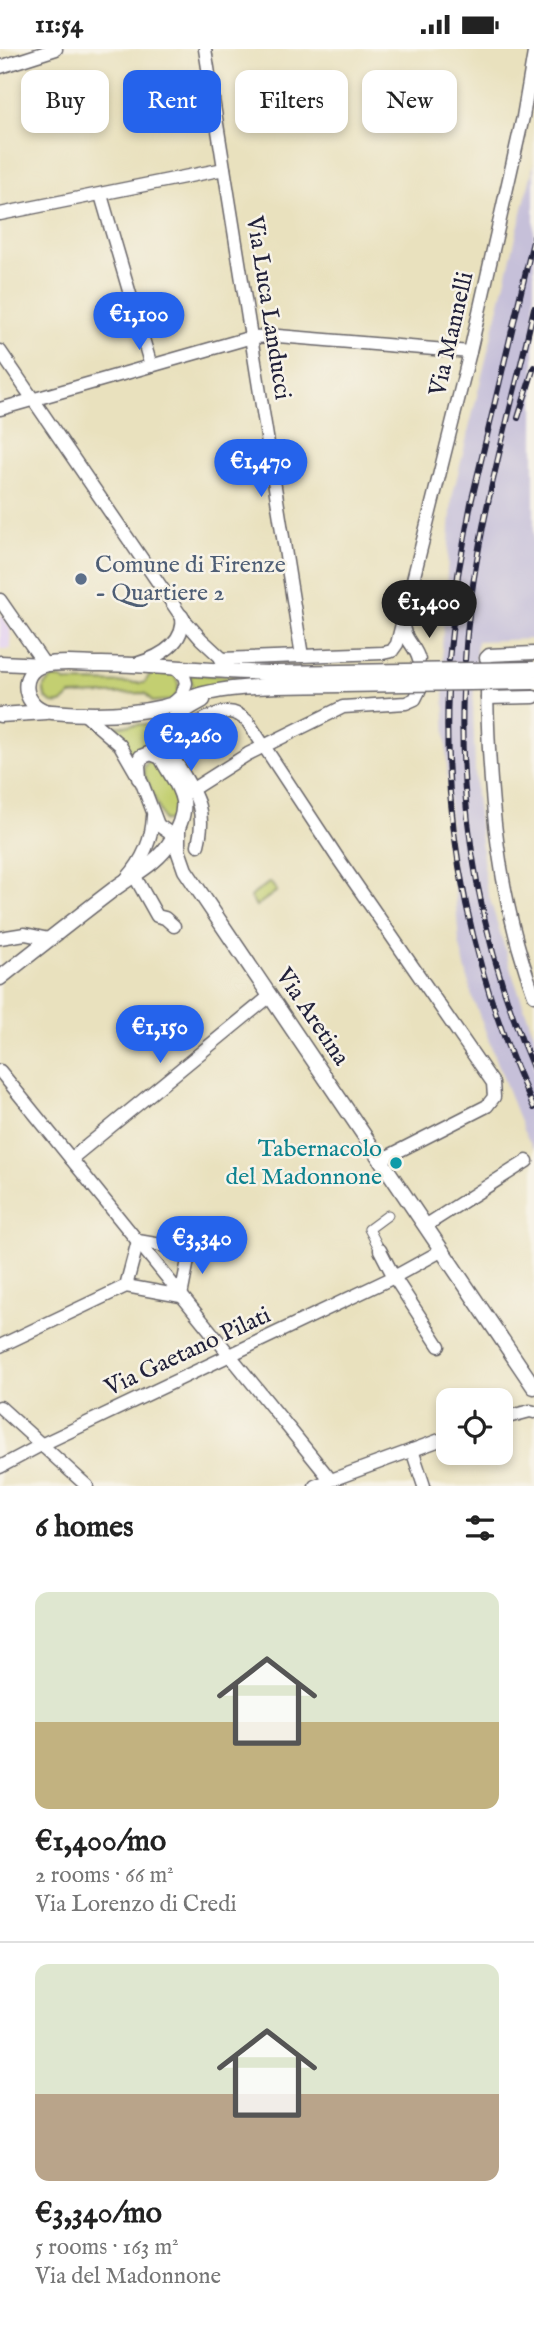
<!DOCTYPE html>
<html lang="en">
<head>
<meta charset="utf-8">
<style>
	body { margin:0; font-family:"IM FELL English",serif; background:#f2f2f2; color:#222; height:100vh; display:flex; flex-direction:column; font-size:26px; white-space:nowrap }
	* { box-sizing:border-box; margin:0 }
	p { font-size:23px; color:#767676 }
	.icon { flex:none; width:38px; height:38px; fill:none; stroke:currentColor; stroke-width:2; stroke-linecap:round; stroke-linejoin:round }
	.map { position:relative; height:1437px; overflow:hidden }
	.drawer { display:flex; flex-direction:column; background:#fff; flex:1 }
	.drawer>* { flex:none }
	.top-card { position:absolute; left:21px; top:21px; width:494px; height:63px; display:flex; gap:14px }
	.tools { position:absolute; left:436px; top:1339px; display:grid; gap:14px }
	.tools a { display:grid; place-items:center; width:77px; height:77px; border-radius:14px; background:#fff; box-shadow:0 4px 10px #0003; font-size:35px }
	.price { position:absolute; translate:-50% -60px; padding:0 16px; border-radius:24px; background:#2563eb; color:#fff; font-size:23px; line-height:46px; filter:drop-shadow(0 2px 4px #0008) }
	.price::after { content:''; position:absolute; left:50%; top:42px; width:21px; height:16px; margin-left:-10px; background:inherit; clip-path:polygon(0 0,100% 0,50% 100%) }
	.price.current { background:#222; color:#fff }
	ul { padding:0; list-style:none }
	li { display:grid; align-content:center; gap:14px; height:371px; padding:0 35px }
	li+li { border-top:2px solid #e0e0e0 }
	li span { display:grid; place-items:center; height:217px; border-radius:14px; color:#555 }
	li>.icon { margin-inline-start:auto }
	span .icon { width:126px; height:126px; fill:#fffc; stroke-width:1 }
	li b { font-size:30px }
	h2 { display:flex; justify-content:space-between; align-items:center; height:84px; padding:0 35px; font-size:30px }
	.pill { padding:0 24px; border-radius:14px; background:#fff; box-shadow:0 4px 10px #0003; font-size:24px; line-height:63px }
	.pill.current { background:#2563eb; color:#fff }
	.status { display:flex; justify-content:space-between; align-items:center; height:49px; padding:0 35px; background:#fff; direction:ltr }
	.status svg { height:19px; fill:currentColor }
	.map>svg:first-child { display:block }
	.built { fill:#e4d3f1 }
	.railway { fill:#c6c0d9 }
	.green { fill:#c3cf71; stroke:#727856; stroke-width:2 }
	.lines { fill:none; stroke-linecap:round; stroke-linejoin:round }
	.pedestrian-casing { stroke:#686569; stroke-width:11 }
	.minor-casing { stroke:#686569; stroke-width:15 }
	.tertiary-casing { stroke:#686569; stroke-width:17 }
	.pedestrian { stroke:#fff; stroke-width:9 }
	.minor { stroke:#fff; stroke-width:12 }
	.tertiary { stroke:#fff; stroke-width:14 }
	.rail-casing { stroke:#22223b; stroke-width:6 }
	.rail { stroke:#f7f3e8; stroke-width:3.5; stroke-dasharray:10; stroke-linecap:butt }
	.tertiary-bridge-casing { stroke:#686569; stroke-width:17; stroke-linecap:butt }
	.tertiary-bridge { stroke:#fff; stroke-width:14 }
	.service-dot { fill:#5c6f8a; stroke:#f7f3e8; stroke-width:2.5 }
	.culture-dot { fill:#0f9aa8; stroke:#f7f3e8; stroke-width:2.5 }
	.labels { text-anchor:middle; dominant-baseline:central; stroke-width:5; stroke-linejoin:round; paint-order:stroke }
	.street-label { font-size:24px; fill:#22223b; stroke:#f7f3e8 }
	.service-label { font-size:24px; fill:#4e5e75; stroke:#f7f3e8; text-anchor:start }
	.culture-label { font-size:24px; fill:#0d838f; stroke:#f7f3e8; text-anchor:end }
</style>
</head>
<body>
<div class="status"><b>11:54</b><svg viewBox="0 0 49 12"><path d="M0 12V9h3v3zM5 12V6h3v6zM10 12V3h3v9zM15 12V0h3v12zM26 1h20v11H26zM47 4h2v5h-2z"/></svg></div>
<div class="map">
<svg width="534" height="1437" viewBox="0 0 534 1437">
	<rect width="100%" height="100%" fill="#f7f3e8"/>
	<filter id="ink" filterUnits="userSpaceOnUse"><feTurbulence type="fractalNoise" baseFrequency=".0143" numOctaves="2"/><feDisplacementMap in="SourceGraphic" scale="14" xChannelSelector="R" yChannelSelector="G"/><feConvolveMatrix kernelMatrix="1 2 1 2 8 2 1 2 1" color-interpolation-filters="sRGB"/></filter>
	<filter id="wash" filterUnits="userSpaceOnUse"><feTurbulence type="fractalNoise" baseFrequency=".00686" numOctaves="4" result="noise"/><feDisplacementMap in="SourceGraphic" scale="28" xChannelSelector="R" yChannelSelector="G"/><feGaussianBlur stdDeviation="1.57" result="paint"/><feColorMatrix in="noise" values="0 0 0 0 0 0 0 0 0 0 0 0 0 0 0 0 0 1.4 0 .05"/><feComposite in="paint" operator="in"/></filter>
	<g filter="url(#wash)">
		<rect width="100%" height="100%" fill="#e9e1be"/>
		<!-- built -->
		<path class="built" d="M0,564l10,15 1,21h-11z"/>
		<!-- railway -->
		<path class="railway" d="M534,114v476l-57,2 -4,63 3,91 10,91 28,93 20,55v116l-11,-20 -51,-134 -13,-54 -9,-106 -8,-190 10,-148z"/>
		<!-- green -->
		<g class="green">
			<path d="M151,624l22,1c8,9 6,16 1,26l-21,2 -8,-9 -75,2c-10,15 -28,9 -26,-9l9,-8 9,1 5,3 77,1z"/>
			<path d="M190,625l51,3 -3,4 -20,2 -25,8z"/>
			<path d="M145,675l15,2 -7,20 -12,1 -7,9 -26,-29z"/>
			<path d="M150,710l8,2 20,39 -3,17 -5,4h-6l-20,-48v-6z"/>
			<path d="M270,833l7,9 -21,15 -6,-9z"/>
		</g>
	</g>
	<g filter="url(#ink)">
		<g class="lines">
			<defs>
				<path id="pedestrian" d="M380,1201l-11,-21 19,-14"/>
				<g id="minor">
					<path d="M205,0l97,607"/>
					<path d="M0,18l56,-18"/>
					<path d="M101,146l50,171"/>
					<path d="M0,165l224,-45"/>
					<path d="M0,302l181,265 20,23 27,25"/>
					<path d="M0,360l252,-72 26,-1 192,16"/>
					<path d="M0,551l45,65"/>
					<path d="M403,575c0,15 13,22 16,36"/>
					<path d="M486,609l3,-3 45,-2"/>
					<path d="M221,610l162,-6 9,-2 5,-7 73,-292 53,-235 11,-64"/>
					<path d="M136,615c23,-7 50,-21 46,-48"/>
					<path d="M487,643c2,103 11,206 47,303"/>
					<path d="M487,649l47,-1"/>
					<path d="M171,656l11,-10 4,-12 -2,-7 -11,-9"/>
					<path d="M83,664l37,32 22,38 16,42 16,11"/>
					<path d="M188,743l60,-38 95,-47 63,-4 9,-4 4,-8"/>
					<path d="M198,796c8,-32 0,-47 -17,-75 -5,-8 -11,-15 -11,-25 9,-12 43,-34 58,-33 8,0 15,5 20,10l89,135 156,226 1,14 -7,9 -106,54"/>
					<path d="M134,826l23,41 8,2 9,8"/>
					<path d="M127,829c16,-18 25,-38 26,-62"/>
					<path d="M0,889l25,-4 24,5"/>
					<path d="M0,1022l330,408"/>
					<path d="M71,1110l199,-163"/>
					<path d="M425,1177l102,-65"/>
					<path d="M380,1201l14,27 45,69"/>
					<path d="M126,1237l12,-45 52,9 38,-18"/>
					<path d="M0,1297l126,-60 55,10 9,-46"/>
					<path d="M0,1358l87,79"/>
					<path d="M500,1370l30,-8 4,1"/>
					<path d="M412,1401l12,36"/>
					<path d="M0,1418l43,-23 351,-167 47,-26"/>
					<path d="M315,1437l133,-49"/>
				</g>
				<g id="tertiary">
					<path d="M0,614l43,2"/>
					<path d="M277,624c-59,-1 -117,-8 -175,-9 -19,0 -41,-3 -59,1 -27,8 -19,46 9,47 35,3 76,3 111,-5 14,-3 27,-10 40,-13 25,-6 49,-7 74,-8"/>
					<path d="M0,666l46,-3"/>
					<path d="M139,729l-1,-13 3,-8 10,-4 10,4"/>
					<path d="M178,779v22l7,20 349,517"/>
					<path d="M0,929c38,-30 76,-60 114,-89 20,-15 44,-26 57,-48 7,-12 14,-26 12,-40 -5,-31 -45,-50 -11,-81 9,-8 20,-14 31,-20"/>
				</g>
			</defs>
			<!-- pedestrian casing -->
			<use href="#pedestrian" class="pedestrian-casing"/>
			<!-- minor casing -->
			<use href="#minor" class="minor-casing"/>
			<!-- tertiary casing -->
			<use href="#tertiary" class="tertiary-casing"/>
			<!-- pedestrian -->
			<use href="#pedestrian" class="pedestrian"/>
			<!-- minor -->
			<use href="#minor" class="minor"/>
			<!-- tertiary -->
			<use href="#tertiary" class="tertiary"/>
			<defs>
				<g id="rail">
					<path d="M518,369l16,-51"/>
					<path d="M449,611l9,-85 13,-72 63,-266"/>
					<path d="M465,611c7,-120 43,-236 69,-352"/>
					<path d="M448,642c-6,142 26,289 86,417"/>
					<path d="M463,642c-5,129 20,261 71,379"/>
				</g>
			</defs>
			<!-- rail casing -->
			<use href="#rail" class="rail-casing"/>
			<!-- rail -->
			<use href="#rail" class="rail"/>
			<defs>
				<g id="tertiary-bridge">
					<path d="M277,624l257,-4"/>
					<path d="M277,637l257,-4"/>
				</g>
			</defs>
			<!-- tertiary-bridge casing -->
			<use href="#tertiary-bridge" class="tertiary-bridge-casing"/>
			<!-- tertiary-bridge -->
			<use href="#tertiary-bridge" class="tertiary-bridge"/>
		</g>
	</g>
	<!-- markers -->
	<circle class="service-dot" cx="81" cy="530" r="7"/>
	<circle class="culture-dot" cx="396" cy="1114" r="7"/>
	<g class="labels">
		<!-- street labels -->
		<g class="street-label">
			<text transform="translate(268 259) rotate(81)">Via Luca Landucci</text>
			<text transform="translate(452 285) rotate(-77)">Via Mannelli</text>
			<text transform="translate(312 968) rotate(56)">Via Aretina</text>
			<text transform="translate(188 1303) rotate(-25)">Via Gaetano Pilati</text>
		</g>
		<!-- service labels -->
		<g class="service-label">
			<text x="95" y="516">Comune di Firenze<tspan x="95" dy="28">- Quartiere 2</tspan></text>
		</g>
		<!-- culture labels -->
		<g class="culture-label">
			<text x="382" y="1100">Tabernacolo<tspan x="382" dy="28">del Madonnone</tspan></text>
		</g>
	</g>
</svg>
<div class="tools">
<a><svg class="icon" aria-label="locate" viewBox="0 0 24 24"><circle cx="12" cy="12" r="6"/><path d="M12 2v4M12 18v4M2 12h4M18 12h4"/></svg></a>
</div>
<b class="price" style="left:139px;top:303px">€1,100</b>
<b class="price" style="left:261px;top:450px">€1,470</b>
<b class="price current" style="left:429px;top:591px">€1,400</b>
<b class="price" style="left:191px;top:724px">€2,260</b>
<b class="price" style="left:160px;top:1016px">€1,150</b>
<b class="price" style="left:202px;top:1227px">€3,340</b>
<div class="top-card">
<a class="pill">Buy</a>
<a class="pill current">Rent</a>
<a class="pill">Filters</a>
<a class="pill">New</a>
</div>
</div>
<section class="drawer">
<h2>6 homes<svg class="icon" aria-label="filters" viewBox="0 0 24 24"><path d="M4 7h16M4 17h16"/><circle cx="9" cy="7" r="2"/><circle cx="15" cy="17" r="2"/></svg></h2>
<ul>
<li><span style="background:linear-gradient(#dfe7d0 60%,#c2b280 0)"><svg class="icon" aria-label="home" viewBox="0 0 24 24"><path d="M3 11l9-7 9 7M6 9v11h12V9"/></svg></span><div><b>€1,400/mo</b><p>2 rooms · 66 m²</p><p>Via Lorenzo di Credi</p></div></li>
<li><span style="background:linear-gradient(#dfe7d0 60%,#b9a48a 0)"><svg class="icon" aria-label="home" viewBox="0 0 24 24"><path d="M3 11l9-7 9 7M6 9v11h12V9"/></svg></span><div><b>€3,340/mo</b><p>5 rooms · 163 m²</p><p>Via del Madonnone</p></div></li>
</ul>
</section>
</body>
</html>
